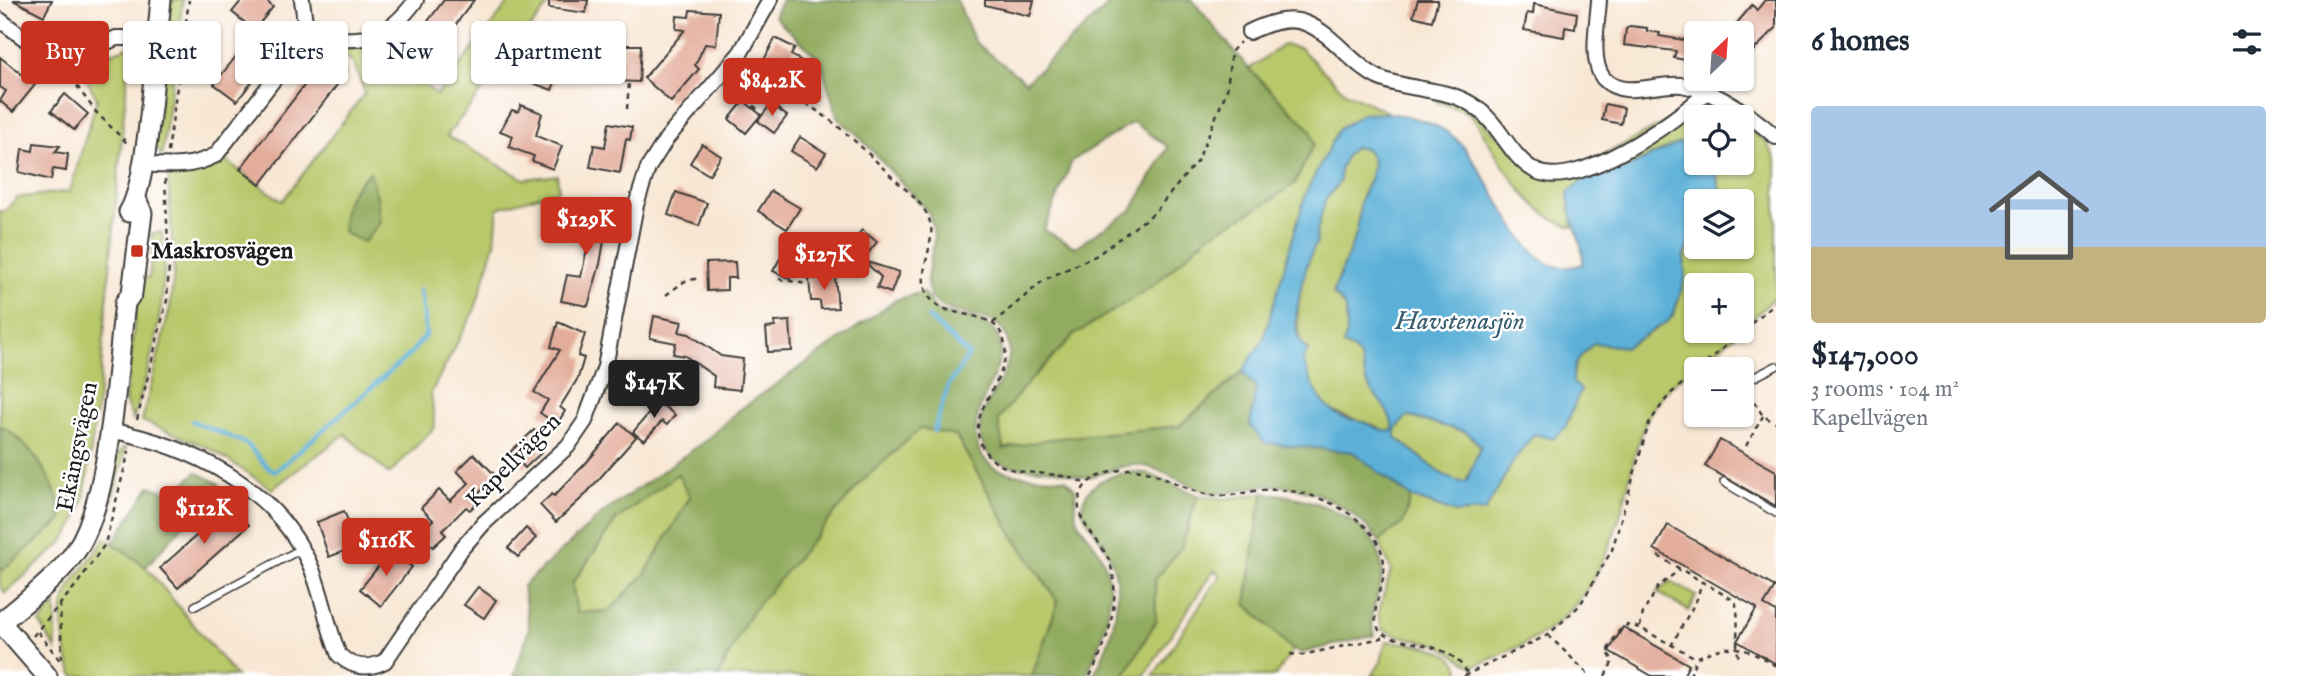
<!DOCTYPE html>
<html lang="en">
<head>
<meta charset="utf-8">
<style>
	body { margin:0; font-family:"IM FELL English",serif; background:#f6f6f7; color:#1f2937; height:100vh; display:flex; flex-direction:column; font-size:26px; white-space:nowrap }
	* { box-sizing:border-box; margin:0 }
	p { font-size:23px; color:#747a83 }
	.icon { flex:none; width:38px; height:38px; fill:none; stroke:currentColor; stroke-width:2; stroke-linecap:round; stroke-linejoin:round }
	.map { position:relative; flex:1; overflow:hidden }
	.details { display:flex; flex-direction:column; background:#fff; width:525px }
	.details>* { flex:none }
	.top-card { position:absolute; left:21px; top:21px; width:665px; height:63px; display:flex; gap:14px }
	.needle { width:46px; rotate:25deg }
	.controls { position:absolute; left:1684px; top:21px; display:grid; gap:14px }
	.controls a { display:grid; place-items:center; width:70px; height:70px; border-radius:7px; background:#fff; box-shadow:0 2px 5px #0004; font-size:35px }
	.price { position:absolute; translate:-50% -60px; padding:0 16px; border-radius:7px; background:#c8321e; color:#fff; font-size:23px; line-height:46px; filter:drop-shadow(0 2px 4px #0008) }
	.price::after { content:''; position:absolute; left:50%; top:42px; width:21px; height:16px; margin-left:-10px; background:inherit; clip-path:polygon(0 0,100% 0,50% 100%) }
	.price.selected { background:#222; color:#fff }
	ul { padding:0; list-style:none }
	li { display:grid; align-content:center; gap:14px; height:371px; padding:0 35px }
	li+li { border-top:2px solid #e0e1e3 }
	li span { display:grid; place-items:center; height:217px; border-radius:7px; color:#555 }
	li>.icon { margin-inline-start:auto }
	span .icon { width:126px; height:126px; fill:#fffc; stroke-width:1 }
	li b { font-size:30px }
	h2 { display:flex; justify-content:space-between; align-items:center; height:84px; padding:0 35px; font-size:30px }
	.chip { padding:0 24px; border-radius:7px; background:#fff; box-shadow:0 2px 5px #0004; font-size:24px; line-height:63px }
	.chip.selected { background:#c8321e; color:#fff }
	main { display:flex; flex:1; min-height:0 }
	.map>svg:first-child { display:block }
	.green { fill:#b8c86b; stroke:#6a7244; stroke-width:2; fill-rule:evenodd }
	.forest { fill:#92ac5f; stroke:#57643e; stroke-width:2; fill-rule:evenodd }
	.water { fill:#5cb0d8; stroke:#3c667a; stroke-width:2; fill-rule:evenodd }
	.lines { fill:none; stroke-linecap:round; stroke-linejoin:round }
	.stream { stroke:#5cb0d8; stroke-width:4.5 }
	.building { fill:#e3ad9b }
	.lane-casing { stroke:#3d3a38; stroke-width:10 }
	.street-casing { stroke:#3d3a38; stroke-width:18 }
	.secondary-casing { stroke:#3d3a38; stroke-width:23 }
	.path { stroke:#3d3a38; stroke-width:2.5; stroke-dasharray:5 5; stroke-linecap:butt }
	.lane { stroke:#fff; stroke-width:7 }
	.street { stroke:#fff; stroke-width:14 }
	.secondary { stroke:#fff; stroke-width:19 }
	.poi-dot { fill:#c8321e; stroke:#fff; stroke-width:2.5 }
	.labels { text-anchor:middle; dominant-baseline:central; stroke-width:5; stroke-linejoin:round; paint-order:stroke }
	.poi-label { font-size:24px; font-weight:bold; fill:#1c1c1c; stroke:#fff; text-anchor:start }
	.street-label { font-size:24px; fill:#1c1c1c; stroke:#fff }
	.water-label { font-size:26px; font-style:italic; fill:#395f71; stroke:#fff }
</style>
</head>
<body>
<main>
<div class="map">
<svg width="1776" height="676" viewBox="0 0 1776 676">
	<rect width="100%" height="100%" fill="#fff"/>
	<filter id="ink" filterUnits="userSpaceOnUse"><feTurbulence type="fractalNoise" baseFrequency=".0143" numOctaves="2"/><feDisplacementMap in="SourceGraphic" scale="14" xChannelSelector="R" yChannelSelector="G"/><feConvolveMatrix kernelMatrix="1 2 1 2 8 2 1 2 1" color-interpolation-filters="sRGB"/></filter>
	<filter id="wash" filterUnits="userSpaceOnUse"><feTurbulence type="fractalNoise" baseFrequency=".00686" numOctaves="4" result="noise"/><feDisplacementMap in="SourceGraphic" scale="28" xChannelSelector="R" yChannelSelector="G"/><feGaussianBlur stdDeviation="1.57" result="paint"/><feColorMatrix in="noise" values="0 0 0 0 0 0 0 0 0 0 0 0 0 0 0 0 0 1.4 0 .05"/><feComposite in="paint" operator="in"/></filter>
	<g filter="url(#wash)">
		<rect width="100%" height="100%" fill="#f8e7d4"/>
		<!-- green -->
		<g class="green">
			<path d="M171,0h12l-21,156 -7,-9z"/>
			<path d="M511,0h41l-105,136 77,43 33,-4 2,15 -61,18 -3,35 -20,66 -44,84 4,34 -46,47 -44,-40 -73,55 -63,-41 -67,-27 28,-114 4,-36 -6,-97 30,-3 24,-13 60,43 83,-108 -12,-31 -26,-17 35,3 24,-7 21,29 30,25zM370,173l7,24 -33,36c-4,-24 6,-46 26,-60z"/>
			<path d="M1283,45l17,3 45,44 44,21 -27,1 -24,16 -32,63 -43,147 -21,32 -63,54 -129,13 -47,10 -5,-29 26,-33 50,-52 80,-50 54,-49 65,-37 38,-69 -62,-61z"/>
			<path d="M130,46l-31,345 -15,109 -12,29 -11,15 -56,49 -5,-7v-14l62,-52c-3,-33 -32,-80 -62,-94v-215l4,1 13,-14 53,-7 27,-92 -18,-34z"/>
			<path d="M1434,95l32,10 26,26 65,48 140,-73 24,11h-25v31l-5,-4 -24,4 -43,21 -42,12 -14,12 5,34c-48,-12 -73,-70 -99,-108l-9,-8 -28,-9z"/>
			<path d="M1741,127l24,13 11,20v136l-35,34v-45h-45v46h45c-28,23 -68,46 -88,77 -16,26 -20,57 -27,86 -15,59 -41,121 -100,149 -17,9 -35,15 -53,24l-33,-22 -44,-10 -14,-6 -4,-15 13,-44 -12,-29 24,-18 8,-26 45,16 29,-2 29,-51 59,-77c-1,-20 7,-27 21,-40l31,4c12,-7 44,-23 49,-34 12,-24 5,-59 22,-77v11h45v-46h-24l3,-9 -5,-25 -6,-4h32z"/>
			<path d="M1355,147l12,2 6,11 -3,20 -9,19 -4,33 -24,61 13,15 1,25 17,28 3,21 23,31 4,17c-12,2 -18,-4 -30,-8 -16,-6 -30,-6 -42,-21 -31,-39 -31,-118 -5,-159l-1,-7 9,-34 15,-20v-12l7,-15z"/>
			<path d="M162,232c8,63 -10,129 -29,188l-8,-19 15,-124 9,1 4,-34 -2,-10z"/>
			<path d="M1407,416l59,16 15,14 -15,36c-22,2 -50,-32 -70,-44v-9z"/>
			<path d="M921,428l35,8 58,101 44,65 -26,74h-314l31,-62 114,-134z"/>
			<path d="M123,448h3c-7,26 -12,54 -23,78 -17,35 -45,63 -70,92l5,-12 46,-58 30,-88z"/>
			<path d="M678,473l12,24 -45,77 -36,37 -32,2 -5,-29 45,-65z"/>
			<path d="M1264,493l-5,19 -13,92 47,46 -18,26h-122l67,-101 -6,-5 -70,106h-20l32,-55 -1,-41 27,-34 16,-51 26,4z"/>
			<path d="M105,538l41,29 90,109h-162c-10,-20 -17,-64 -6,-85 9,-19 27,-35 37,-53z"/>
			<path d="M1670,581l26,15 -7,15 -32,-19z"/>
			<path d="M56,603v47l-16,-27z"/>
			<path d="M1386,641c22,2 68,4 74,30l-3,5h-85l9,-14z"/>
		</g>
		<!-- forest -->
		<g class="forest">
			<path d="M782,0h175l18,42 51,40 88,-82h78l57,69 62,61 3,14 -19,39 -22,16 -65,37 -54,49 -80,50 -50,52 -26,33 5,29 47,-10 129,-13 63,-54 14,15 -6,39 15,16 88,10 58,45 -8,26 -24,18c-27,-36 -73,-60 -120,-55 -15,2 -31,10 -47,7 -28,-5 -49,-28 -79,-28 -16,0 -30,11 -46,12 -9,1 -17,-4 -26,-6 -23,-5 -58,3 -74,-19 -26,-38 26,-68 22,-104 -4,-41 -48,-28 -71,-44 -21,-16 -5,-45 -4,-65 0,-10 -2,-17 -5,-26l-73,-80 -18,-14 -18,-59 -46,-44zM1133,122l35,25 -36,63 -57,37 -31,-17 28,-69z"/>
			<path d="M370,172l7,25 3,26 -16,19 -20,-9c-5,-26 7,-44 26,-61z"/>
			<path d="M923,292l14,19c16,6 37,4 51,14 37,28 -19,73 -12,114 2,13 9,24 21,30 20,9 48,7 69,10l10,11c-6,44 15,38 28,72 15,37 -3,81 -18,114h-54l26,-74 -44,-65 -58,-101 -35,-8 -58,52 -113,134 -32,62h-204l15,-48 -6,-42 80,-73 102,-72 33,-30 158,-111zM678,474l12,23 -45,77 -36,37 -32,2 -5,-29 45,-65z"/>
			<path d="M0,426c31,14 59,61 62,94l-62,52z"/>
			<path d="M196,472l24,12 -74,83 -33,-24 37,-57 23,9z"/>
			<path d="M1133,472l13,1 52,22 -16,51 -27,34 1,41 -32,55h-31c19,-34 34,-84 16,-121 -8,-17 -21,-30 -28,-47 6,-26 27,-33 52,-36z"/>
			<path d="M1264,493c44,2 123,27 118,84 -2,21 -17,37 -7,58l-74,18 -8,-3 -47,-46 13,-92z"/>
		</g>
		<!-- water -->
		<path class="water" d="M1389,113c26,4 54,11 72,31 27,30 56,105 90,121 10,4 22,2 32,-1 1,-24 -15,-46 -15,-71l14,-12 42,-12 55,-26 17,5v15h13l6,4 5,25 -3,9h-21v35l-12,19 1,23 -11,35 -6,8 -43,26 -31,-4c-14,13 -22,20 -21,40l8,6 -16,39 -12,11 -19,-5 -20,26 -29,51 -29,2 -45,-16 -58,-45 -88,-9 -15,-17 6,-39 -14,-15 21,-32 43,-147 32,-63 24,-16zM1355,147l12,2 6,12 -3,19 -9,19 -4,33 -24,61 13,15 1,25 -4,12c21,7 17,17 23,35 7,18 22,23 28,50 -13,3 -19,-4 -31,-8 -7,-3 -15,-2 -21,-5 -22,-10 -33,-38 -39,-58l5,-8c-3,-4 -8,-10 -10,-15 -7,-18 9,-78 19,-94l-1,-7 9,-34 15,-20v-12l7,-15zM1407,416l59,16 15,14 -15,36c-22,2 -50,-32 -70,-44v-9z"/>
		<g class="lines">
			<!-- stream -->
			<g class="stream">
				<path d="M929,318l40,37 -21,31 -14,45"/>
				<path d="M192,421l55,23 21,24 8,3 134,-117 16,-19 -6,-45"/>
			</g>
		</g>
		<g id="blocks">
			<!-- building -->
			<g class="building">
				<path d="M13,0h39l-8,16z"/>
				<path d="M242,0h23l8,7 -19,23 -22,-18z"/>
				<path d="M444,0h30l-48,64 -19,-15z"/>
				<path d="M549,0h39l-2,13 -37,-5z"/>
				<path d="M985,0h49l-4,16 -45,-11z"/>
				<path d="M1418,0h20l-6,21 -19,-5z"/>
				<path d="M1765,0h11v28l-35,35v-36l-4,-4 15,-18 5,5z"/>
				<path d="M1534,4l43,9 -2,16 -10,-2 -1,10 -40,-7 3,-17 6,1z"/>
				<path d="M690,10l29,2 -3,33 -11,-1 -10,21 4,4 -28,33 -27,-24 41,-48 -9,-1 1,-13 12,1z"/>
				<path d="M1630,26l17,2v3l13,2 -1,3 37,6 -4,19 -18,-3 2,-7 -52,-6 2,-16z"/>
				<path d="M544,33l25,9 -1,3 8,3 -9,24 -7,-3 -8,21 -25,-9z"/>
				<path d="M254,34l21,18 -38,49 -23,-17z"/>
				<path d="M775,38l20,10 -4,7 21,12 -8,15 -40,-22z"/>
				<path d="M624,45h17l-2,37 -46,-2 1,-20 14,1v-5l16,1z"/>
				<path d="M327,56l20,16 -87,113 -20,-16z"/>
				<path d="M0,57l35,28 -22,27 -13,-11 6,-10 -6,-4z"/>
				<path d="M65,94l23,20 -14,16 -23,-19z"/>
				<path d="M744,101l17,14 -15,18 -17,-14z"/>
				<path d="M771,104l16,12 -13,17 -16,-12z"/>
				<path d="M1605,104l19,4 -3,16 -19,-4z"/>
				<path d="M521,105l21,8 -6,23 26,10 -9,23 -21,-8 2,-5 -25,-9 4,-11 -13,-5 12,-21 6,2z"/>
				<path d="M609,123l23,4 -2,13 -4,-1 -6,34 -30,-6 4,-22 11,2z"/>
				<path d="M800,137l26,16 -9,14 -26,-16z"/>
				<path d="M34,143l26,3 -5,6 13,2 -2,17 -13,-2 -2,11 -32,-8 3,-23 11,2z"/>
				<path d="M702,144l19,12 -12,19 -19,-12z"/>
				<path d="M771,191l29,17 -13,21 -29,-18z"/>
				<path d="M676,192l31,11 -8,23 -31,-11z"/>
				<path d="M579,206l26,5 -6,29 5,1 -4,23 -12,42 -27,-5 6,-26 14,2 5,-24 1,-15 -14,-3z"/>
				<path d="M862,230l15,12 -16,20 -15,-12z"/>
				<path d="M783,253l16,8 -9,18 -17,-8z"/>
				<path d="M864,261l35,11 -8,21 -14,-5 4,-11z"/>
				<path d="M735,262l1,16h-9v12l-20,1 -1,-28z"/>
				<path d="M835,277l3,31 -17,1 -1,-8h-9l-2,-22z"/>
				<path d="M654,316l28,6 -3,10 10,2 32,22 22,3 -3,31 -27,-3 1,-11 -29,-20 -12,-2 3,-11 -26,-5z"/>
				<path d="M790,321l2,30 -24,1 -2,-24 9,-1 -1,-5z"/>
				<path d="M558,322l27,12 -7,22 6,2 -6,20 -18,29 5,4 -8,13 -17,-11 8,-13 -14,-8 26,-42 -9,-3z"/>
				<path d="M625,364l12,9 -7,10 -14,-8z"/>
				<path d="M656,400l19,15 -8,10 -5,-4 -18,20 -11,-9 17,-20 -2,-2z"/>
				<path d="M620,423l16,14 -52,59 -28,26 -16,-17 12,-11 2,2 32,-33z"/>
				<path d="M534,430l9,10 -6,6 5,6 -17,16 -15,-16z"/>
				<path d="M1720,440l56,31v35l-71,-40z"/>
				<path d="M474,454l22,22 -19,19 4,4 -11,11 -4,-3 -24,24 4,4 -13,12 -14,-14 14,-13 -12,-12 18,-18 11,11 19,-18 -12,-12z"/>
				<path d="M231,505l18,20 -71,63 -18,-20z"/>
				<path d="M344,511l11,28 -11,5 3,6 -18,7 -12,-35z"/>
				<path d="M1668,525l107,62 -11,18 12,7v52l-39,-23 20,-33 -103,-59z"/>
				<path d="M526,528l10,10 -18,19 -10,-9z"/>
				<path d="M392,550l20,17 -31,39 -21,-17z"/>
				<path d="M478,587l18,13 -12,18 -20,-13z"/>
				<path d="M1623,627l66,38 -6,11h-31l-43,-25z"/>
			</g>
		</g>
	</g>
	<g filter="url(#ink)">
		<use href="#blocks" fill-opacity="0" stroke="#3d3a38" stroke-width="2"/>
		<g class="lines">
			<defs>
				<g id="lane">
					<path d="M1743,383l33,-17"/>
					<path d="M1724,482l52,31"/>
					<path d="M195,606l106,-57"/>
				</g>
				<g id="street">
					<path d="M302,0l5,36"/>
					<path d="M1599,0c-1,21 -10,62 5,79 20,21 54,3 78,6 34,6 69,30 94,52"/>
					<path d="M0,20l41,31 25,6 25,-7 25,-12h40"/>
					<path d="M1249,32c17,-8 38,-16 56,-9 29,11 45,40 72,54 32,15 71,9 100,31 23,17 33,48 57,62 41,24 143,-50 172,-77"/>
					<path d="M143,164c27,2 48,4 73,-9l91,-119c52,6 76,9 109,-36"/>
					<path d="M109,430c83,16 166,56 202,137 12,29 16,59 28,88 14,13 29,15 46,6l77,-113 22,-25 84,-77 17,-25 20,-54 31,-162 12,-37 19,-30 74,-86 29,-52"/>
				</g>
				<g id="secondary">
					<path d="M129,212c20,-30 27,-168 32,-212"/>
					<path d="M0,623c26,-22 58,-45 77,-74 34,-52 40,-182 48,-246l7,-10 10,-80 -5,-12"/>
					<path d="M1,623l46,53"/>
				</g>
			</defs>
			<!-- lane casing -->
			<use href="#lane" class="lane-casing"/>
			<!-- street casing -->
			<use href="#street" class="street-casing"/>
			<!-- secondary casing -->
			<use href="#secondary" class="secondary-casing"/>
			<!-- path -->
			<g class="path">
				<path d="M65,70l31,42 33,33"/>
				<path d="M742,74c69,24 100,53 150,103 15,14 35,28 39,49 3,23 -17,53 -1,72 20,26 68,6 75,47 6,38 -48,71 -18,109 22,28 69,12 98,30"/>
				<path d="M730,87l31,25"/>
				<path d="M738,93l31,6"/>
				<path d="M627,109l2,-27"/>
				<path d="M168,152l21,-152"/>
				<path d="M779,279l28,5"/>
				<path d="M666,295l19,-14 15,-3"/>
				<path d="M993,323l51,-43 53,-25 57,-42 44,-53 29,-70 4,-38 9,-10"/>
				<path d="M1699,369l77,-67"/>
				<path d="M1749,393l14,23 13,7"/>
				<path d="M137,420l30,-120 2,-34 -4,-87"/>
				<path d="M1746,446l17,-30"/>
				<path d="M1658,556l77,45c6,19 -1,38 4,58"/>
				<path d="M60,604l2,59"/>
				<path d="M1640,627l3,-14 15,-26 22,-18"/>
				<path d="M38,632l24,31"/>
				<path d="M1548,635l42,41"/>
				<path d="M33,636l44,-52 28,-40 24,-93"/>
				<path d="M1671,646l26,-47 5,-18"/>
				<path d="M1290,654l12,1 84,-18"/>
				<path d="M1090,676c17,-32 32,-76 20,-113 -8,-25 -40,-41 -29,-70 5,-12 13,-15 24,-19 46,-17 66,15 106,21 17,3 36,-4 53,-5 37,-3 82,14 106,42 35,42 -8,68 10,100 30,17 67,6 88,42"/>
				<path d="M1464,676l84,-41 32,-30 32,-55 37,-127 20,-28 27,-23"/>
				<path d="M1605,676l8,-15 -6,-10 11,-19 9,-7 13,3 56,30c38,-17 45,-12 80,8"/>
				<path d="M1690,676l6,-18"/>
			</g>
			<!-- lane -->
			<use href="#lane" class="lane"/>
			<!-- street -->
			<use href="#street" class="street"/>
			<!-- secondary -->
			<use href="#secondary" class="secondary"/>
		</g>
	</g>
	<!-- markers -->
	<rect class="poi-dot" x="130" y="244" width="14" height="14" rx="3.5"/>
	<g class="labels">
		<!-- poi labels -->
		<g class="poi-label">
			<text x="151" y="251">Maskrosvägen</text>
		</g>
		<!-- street labels -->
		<g class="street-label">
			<text transform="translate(78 447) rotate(-79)">Ekängsvägen</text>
			<text transform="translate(514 461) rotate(-45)">Kapellvägen</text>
		</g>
		<!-- water labels -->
		<g class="water-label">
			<text x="1460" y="321">Havstenasjön</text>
		</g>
	</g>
</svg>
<div class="controls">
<a><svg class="needle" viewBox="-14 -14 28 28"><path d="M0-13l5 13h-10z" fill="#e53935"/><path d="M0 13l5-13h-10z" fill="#747a83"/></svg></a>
<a><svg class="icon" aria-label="locate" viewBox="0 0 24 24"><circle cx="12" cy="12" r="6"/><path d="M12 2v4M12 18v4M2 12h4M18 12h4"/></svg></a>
<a><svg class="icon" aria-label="layers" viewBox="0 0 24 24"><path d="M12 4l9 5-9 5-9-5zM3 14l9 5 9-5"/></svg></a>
<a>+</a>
<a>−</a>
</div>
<b class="price" style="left:772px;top:118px">$84.2K</b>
<b class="price" style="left:586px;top:257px">$129K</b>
<b class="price" style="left:824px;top:292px">$127K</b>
<b class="price selected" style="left:654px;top:420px">$147K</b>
<b class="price" style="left:204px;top:546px">$112K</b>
<b class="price" style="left:386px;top:578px">$116K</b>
<div class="top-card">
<a class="chip selected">Buy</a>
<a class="chip">Rent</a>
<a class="chip">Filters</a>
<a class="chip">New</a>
<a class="chip">Apartment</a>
</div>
</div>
<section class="details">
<h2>6 homes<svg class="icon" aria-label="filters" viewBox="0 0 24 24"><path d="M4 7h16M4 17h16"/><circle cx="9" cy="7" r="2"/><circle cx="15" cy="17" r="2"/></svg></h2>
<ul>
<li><span style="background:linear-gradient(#a9c7e8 65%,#c2b280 0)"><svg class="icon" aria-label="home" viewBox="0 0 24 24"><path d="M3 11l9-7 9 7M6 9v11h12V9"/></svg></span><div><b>$147,000</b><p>3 rooms · 104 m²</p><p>Kapellvägen</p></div></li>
</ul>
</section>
</main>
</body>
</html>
